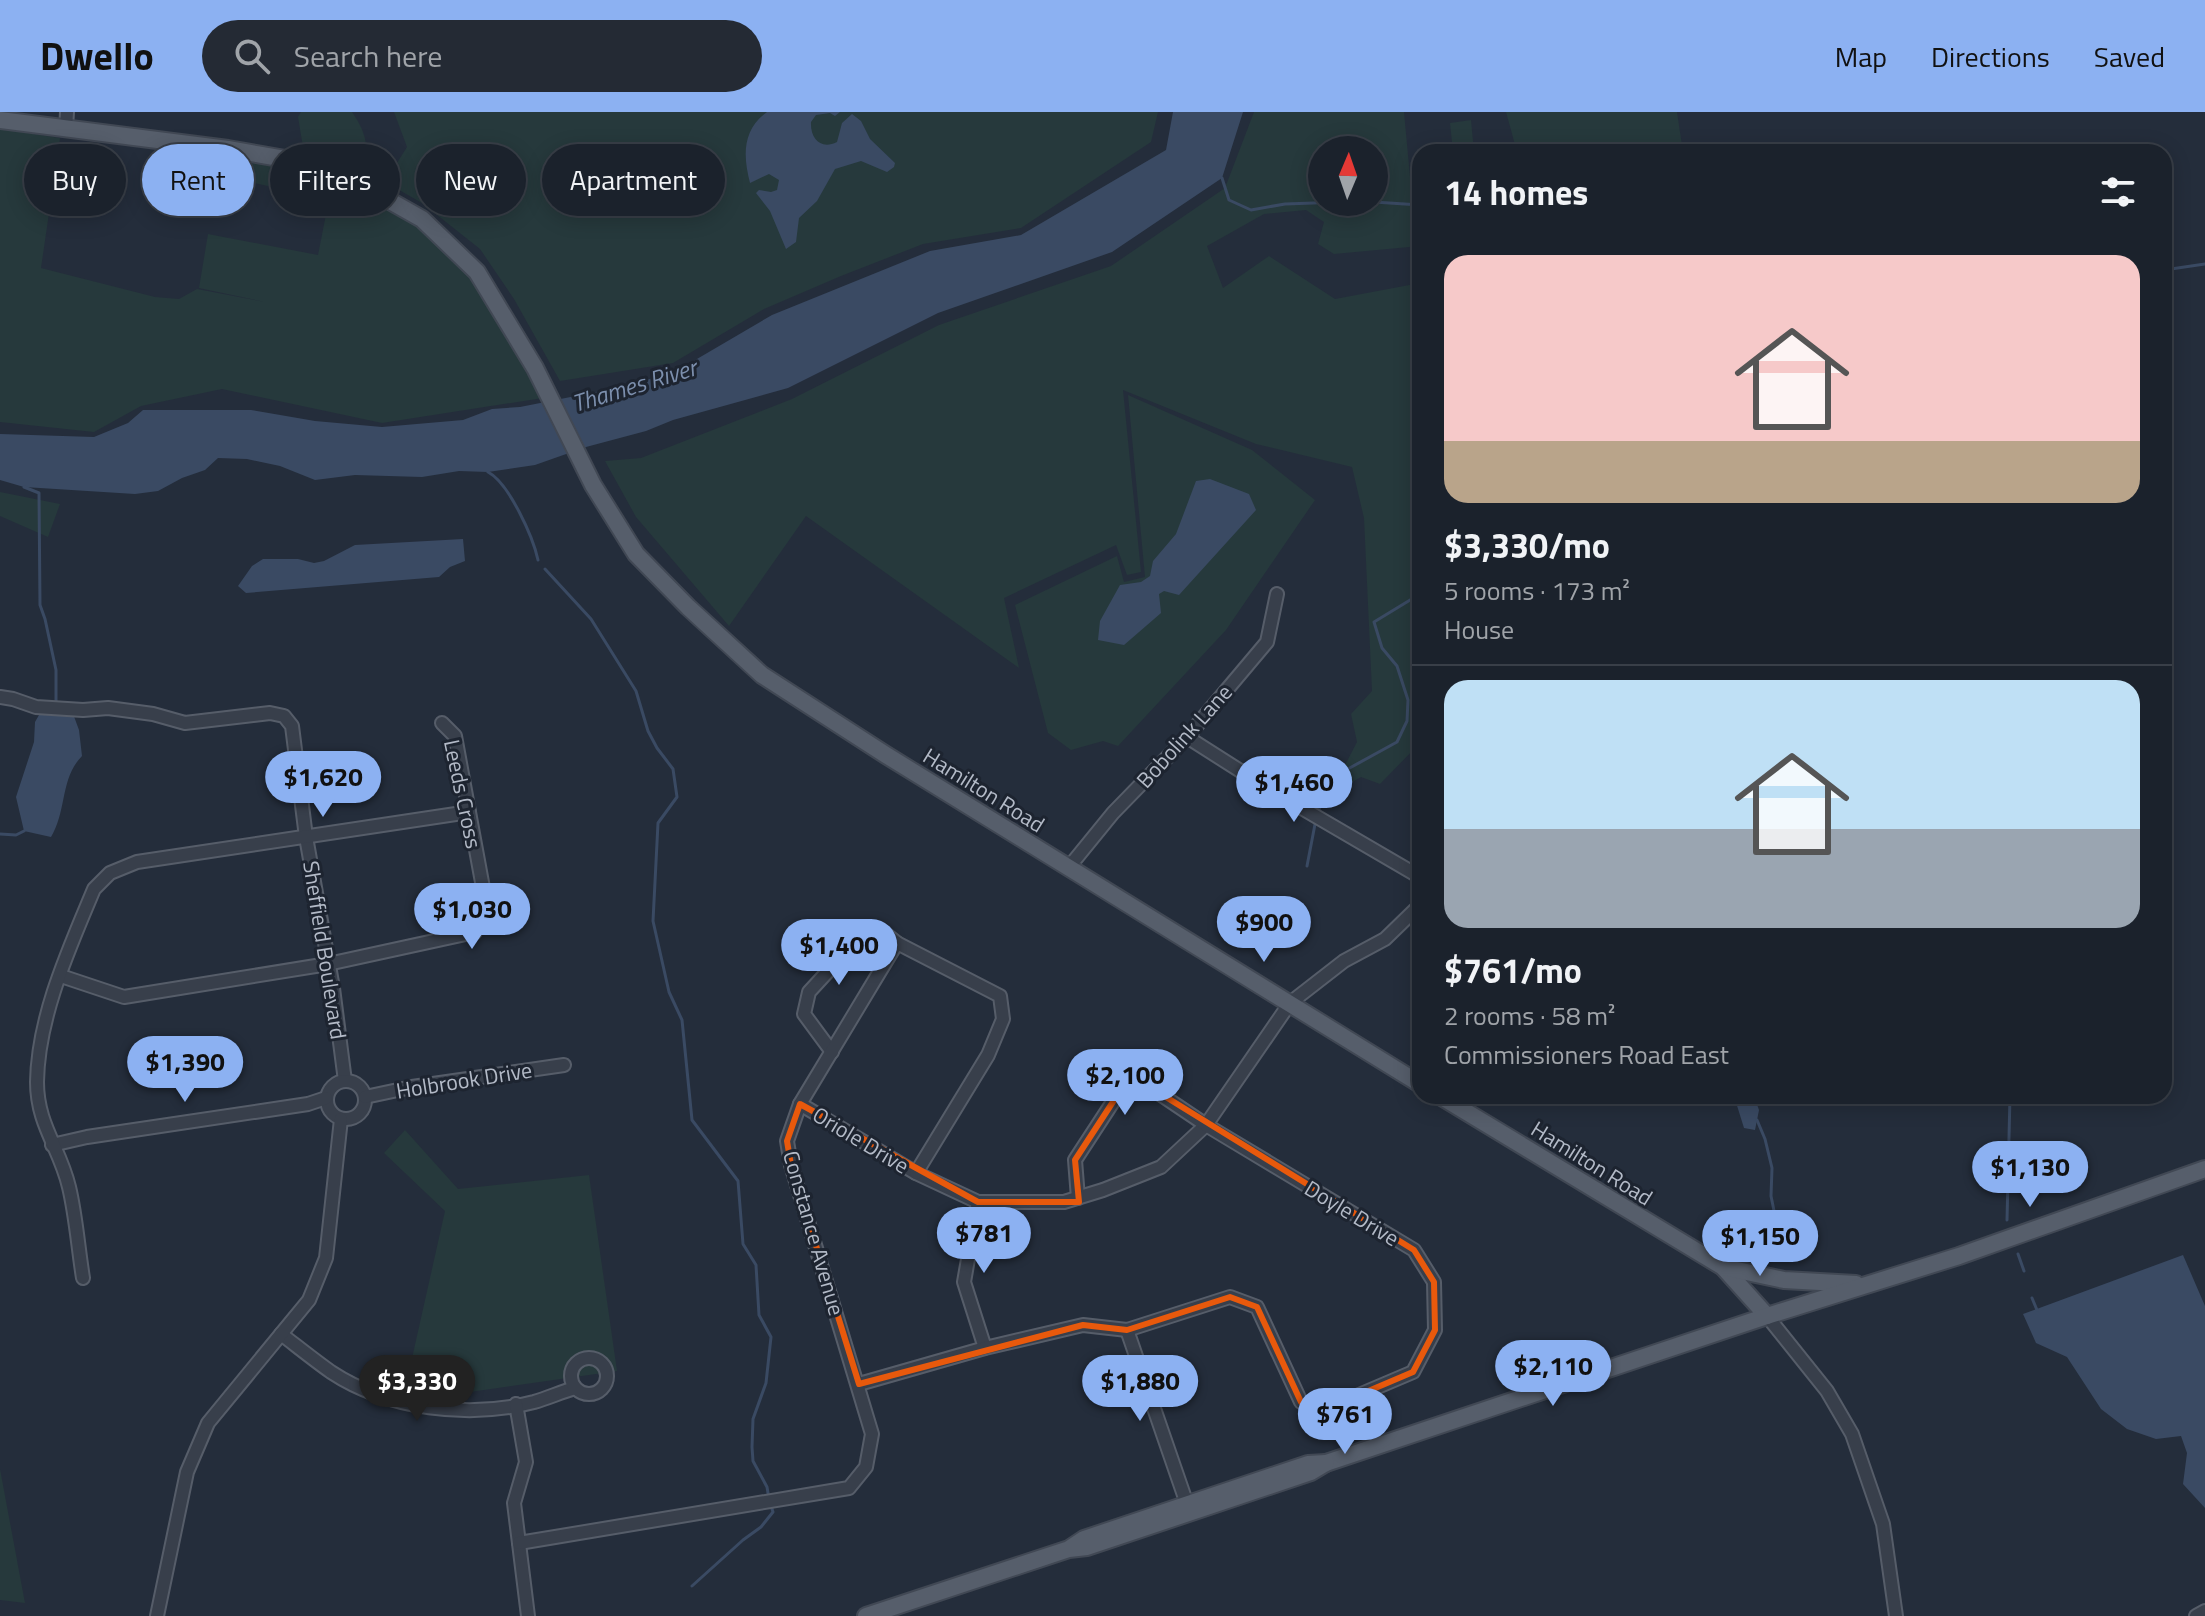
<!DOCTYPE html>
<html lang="en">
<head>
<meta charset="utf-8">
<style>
	body { margin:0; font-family:"Titillium Web",sans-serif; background:#242a34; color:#f1f3f6; height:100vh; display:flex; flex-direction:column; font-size:30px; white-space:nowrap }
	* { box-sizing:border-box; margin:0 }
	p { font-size:26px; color:#a0a4a9 }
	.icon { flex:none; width:44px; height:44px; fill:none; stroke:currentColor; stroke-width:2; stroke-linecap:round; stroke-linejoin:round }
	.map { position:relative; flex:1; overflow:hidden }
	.side { position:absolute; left:1412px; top:32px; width:760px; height:960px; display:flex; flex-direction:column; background:#1b222c; border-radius:24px; box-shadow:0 4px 20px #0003,0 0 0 2px #393f48 }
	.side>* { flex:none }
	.banner { position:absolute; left:24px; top:32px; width:760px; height:72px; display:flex; gap:16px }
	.needle { width:52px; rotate:2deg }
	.fabs { position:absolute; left:1308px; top:24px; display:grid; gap:16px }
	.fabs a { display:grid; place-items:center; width:80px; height:80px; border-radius:50%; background:#1b222c; box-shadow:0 4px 20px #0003,0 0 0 2px #393f48; font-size:40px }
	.price { position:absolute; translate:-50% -68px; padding:0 18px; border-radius:28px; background:#8cb1f2; color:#111; font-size:26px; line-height:52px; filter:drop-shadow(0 2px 4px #0008) }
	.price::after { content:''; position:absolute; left:50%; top:48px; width:24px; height:18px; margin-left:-12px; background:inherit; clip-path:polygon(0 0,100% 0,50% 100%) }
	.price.selected { background:#222; color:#fff }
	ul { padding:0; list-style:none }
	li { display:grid; align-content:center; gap:16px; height:424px; padding:0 32px }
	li+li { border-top:2px solid #393f48 }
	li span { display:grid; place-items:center; height:248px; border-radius:24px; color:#555 }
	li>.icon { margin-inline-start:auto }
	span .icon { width:144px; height:144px; fill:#fffc; stroke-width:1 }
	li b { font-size:34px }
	h2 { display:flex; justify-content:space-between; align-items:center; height:96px; padding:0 32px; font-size:34px }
	.pill { padding:0 28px; border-radius:36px; background:#1b222c; box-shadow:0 4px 20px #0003,0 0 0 2px #393f48; font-size:28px; line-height:72px }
	.pill.selected { background:#8cb1f2; color:#111 }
	header { display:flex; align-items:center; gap:48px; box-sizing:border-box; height:112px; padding:0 40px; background:#8cb1f2; color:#111 }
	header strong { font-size:38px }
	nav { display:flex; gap:44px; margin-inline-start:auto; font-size:28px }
	.search { width:560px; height:72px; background:#242a34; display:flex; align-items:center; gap:20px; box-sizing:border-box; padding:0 28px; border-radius:44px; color:#a0a4a9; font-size:30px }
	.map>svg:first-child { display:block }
	.green { fill:#26393c; fill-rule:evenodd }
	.water { fill:#3a4a63 }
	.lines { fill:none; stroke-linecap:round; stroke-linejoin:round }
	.stream { stroke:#3a4a63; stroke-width:3 }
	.minor-casing { stroke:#565d69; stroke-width:16 }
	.major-casing { stroke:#414854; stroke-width:20 }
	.minor { stroke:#383f4b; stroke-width:12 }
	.major { stroke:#565e6b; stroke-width:16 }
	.marked { fill:none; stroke:#e8590c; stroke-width:6; stroke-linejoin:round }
	.labels { text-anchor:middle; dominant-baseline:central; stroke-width:6; stroke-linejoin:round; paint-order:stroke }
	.street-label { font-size:22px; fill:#b3bac7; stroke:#1d2430 }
	.water-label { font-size:24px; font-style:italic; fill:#7c8fad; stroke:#1d2430 }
</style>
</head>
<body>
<header>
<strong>Dwello</strong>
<div class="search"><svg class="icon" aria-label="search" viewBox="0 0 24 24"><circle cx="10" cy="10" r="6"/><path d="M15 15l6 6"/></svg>Search here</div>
<nav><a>Map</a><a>Directions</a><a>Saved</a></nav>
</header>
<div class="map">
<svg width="2205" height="1504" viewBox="0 0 2205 1504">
	<rect width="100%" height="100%" fill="#242d3b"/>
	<!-- green -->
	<g class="green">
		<path d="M301,0h51c11,16 17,30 13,50l-15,4 -46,-13 -6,-36z"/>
		<path d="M394,0h764l-7,30 -130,86 -98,16 -82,32 -77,33 -91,54 -113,18 -46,-82 -34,-50 -58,-46 -37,-21 22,-35z"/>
		<path d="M1254,0h150l7,75 9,1v58l-86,8 -16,-10 6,-22 -18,-12 -42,4 -57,32 16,42 46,-32 66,43 85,-16v460l-40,41 -19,-7 -32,19 28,-54 -6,-28 21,-23 -8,-173 -12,-51 -96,-23 -133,-54 18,182 -14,3 -11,-30 -112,53 15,70 -213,-152 -77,110 -93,-109 -31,-56 36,-3 151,-59 147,-74 172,-59 114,-78zM1322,38h52v52h-52z"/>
		<path d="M1506,0h171l6,40h-166z"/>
		<path d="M1471,8l3,32h-21l-3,-29z"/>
		<path d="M0,17l60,9 -19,130 114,29 24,2 18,-10 68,13 -66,-14 9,-54 110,21 11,-56 -99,-21 3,-20 56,10 59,19 70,38 53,51 72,122 -161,25 -160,-34 -81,17 -47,26 -94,-10z"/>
		<path d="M1128,283l124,55 63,50 -89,130 -108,116 -15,-5 -32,9 -23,-17 -33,-128 102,-49 7,26 21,-5z"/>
		<path d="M0,380l60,12 -12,33 -48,-21z"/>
		<path d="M405,1018l53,59 131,-14 28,196 -154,22 -57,-8 39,-174 -61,-58z"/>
		<path d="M0,1357l25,134 -25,-3z"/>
	</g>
	<!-- water -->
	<g class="water">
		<path d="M767,0h73l-5,4 -5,-3 -14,2 -5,7c-1,17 10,28 26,20l5,-19 10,-9 9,7 9,18 25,24 -1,4 -7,5 -26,-11 -26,8 -18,32 -18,17 -3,24 -10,7 -16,-38 -14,-18 3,-3 12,2 6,-2 2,-10 -10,-6 -19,9c-7,-27 -8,-53 17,-71z"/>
		<path d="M1173,0h70l-21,66 -110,74 -174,61 -150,75 -115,32 -27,11 -60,16 -51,18 -47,7 -29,-1 -37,6 -67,-2 -40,5 -35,-14 -33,-7 -29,-1 -13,12 -23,8 -24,13 -23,3 -111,-7 -24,-7v-46l94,3 34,-14 15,-13h108l64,11 67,6 81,-7 29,-11 28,-2 91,-18 62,-16 99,-58 158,-64 91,-16 145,-85z"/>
		<path d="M1210,367l39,15 7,16 -77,85 -15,-4 -5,3 2,19 -37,32 -26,-5 2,-19 20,-36 21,-3 9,-6 3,-15 23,-27 20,-53z"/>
		<path d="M463,427l2,22 -15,6 -11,10 -193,16 -8,-7 14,-20 11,-7h35l16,4 10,-2 31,-16z"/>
		<path d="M43,596l29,3 7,19 3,26c-22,22 -15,55 -31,81l-27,-6 -8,-34 18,-55 1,-20z"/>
		<path d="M1734,984h20l5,14 -4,20 -11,-2z"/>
		<path d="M2183,1143l22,51v202l-22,-24 4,-31 -6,-17 -25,3 -29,-10 -26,-20 -34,-52 -31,-14 -13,-29z"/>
	</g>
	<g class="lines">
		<!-- stream -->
		<g class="stream">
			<path d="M1222,66l7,22 22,10 34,-6 57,-2"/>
			<path d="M1374,90l46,3"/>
			<path d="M2164,158l41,-6"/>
			<path d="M1416,321l4,17"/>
			<path d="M488,360c21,11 45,65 50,88"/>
			<path d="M24,375l15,6 1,112 5,14 11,51v35"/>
			<path d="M545,457l46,50 45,72 12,40 9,17 16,21 4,28 -19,26 -5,98 16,71 13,28 10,100 46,61 5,63 13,21 3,50 12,22 -5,46 -13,36 -1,28 1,14 14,26 2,12"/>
			<path d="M1318,700l10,-26 18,-16 51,-28 10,-21 1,-21 -11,-34 -15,-18 -8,-26 46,-28"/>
			<path d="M0,722l16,1 8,-4"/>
			<path d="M1307,754l9,-47"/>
			<path d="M1757,1008l8,19 7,29 -1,28 11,54 -4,7"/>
			<path d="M2007,1108l3,-124"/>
			<path d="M2018,1142l6,17"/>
			<path d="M2032,1186l5,12"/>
			<path d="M692,1474l51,-46 18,-13 12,-15 -2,-6"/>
		</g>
		<defs>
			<g id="minor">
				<path d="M66,17l1,-17"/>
				<path d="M0,585l13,2 23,8 47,3 25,-2 45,6 32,9 85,-10 14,3 8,10 14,111 27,151 12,93"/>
				<path d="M1187,625l77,49 156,91"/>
				<path d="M1069,755l44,-54 74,-76 80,-95 10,-48"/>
				<path d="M61,864l63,21 204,-33 147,-32 11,-28 -31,-168 -13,-13"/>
				<path d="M832,940l-28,-38 5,-22 57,-62 16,1 15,12"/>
				<circle cx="346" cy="988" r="19"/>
				<path d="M365,985l47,-10 152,-22"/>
				<path d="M800,992l116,69 62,29h86l39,-12 58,-23 45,-42 84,-122 54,-42 41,-22 35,-34"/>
				<path d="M52,1033l35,-8 221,-33 18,-6"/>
				<path d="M978,1090l-14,80 21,66"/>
				<path d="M83,1166c-5,-31 -7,-62 -14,-91 -9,-39 -32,-62 -32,-105 1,-66 32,-133 57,-193l16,-16 27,-11 332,-50"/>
				<path d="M1767,1204l60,75 25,43 31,90 13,92"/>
				<path d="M1127,1218l60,174"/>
				<path d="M281,1222c17,13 33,26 50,38 56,37 138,47 203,30 14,-4 27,-10 41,-14"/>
				<circle cx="589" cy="1264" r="18"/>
				<path d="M859,1272l126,-36 98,-23 44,5 103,-33 27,10 44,95 25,7 87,-37 22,-42 -1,-48 -20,-32 -208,-125 -58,-39 -24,-1 -49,75 3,38"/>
				<path d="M516,1292l10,58 -12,41 14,113"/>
				<path d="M519,1431l330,-55 17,-21 6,-33 -81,-269 -4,-24 13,-37 97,-161 103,53 3,23 -15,36 -72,118"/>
				<path d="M157,1504l30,-144 21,-49 101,-123 17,-42 15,-139"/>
				<path d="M2196,1504l9,-5"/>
			</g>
			<g id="major">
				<path d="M0,8l228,29 63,11 60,19 71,40 55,53 58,96 58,117 43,69 52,53 74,68 124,80 534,329"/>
				<path d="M1440,984l283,171 44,49"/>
				<path d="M1723,1155l61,13 72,4"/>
				<path d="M1326,1351l441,-147 192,-60 246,-87"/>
				<path d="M866,1504l203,-67 18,-2 224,-75 15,-9 -18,1 -224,75 -15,10"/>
			</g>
		</defs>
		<!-- minor casing -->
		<use href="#minor" class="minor-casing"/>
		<!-- major casing -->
		<use href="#major" class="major-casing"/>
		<!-- minor -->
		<use href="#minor" class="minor"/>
		<!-- major -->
		<use href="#major" class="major"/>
	</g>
	<!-- marked area -->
	<path class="marked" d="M1124,973l24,1 266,164 20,32 1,48 -22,42 -87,37 -25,-7 -44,-95 -27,-10 -103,33 -44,-5 -224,59 -68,-219 -4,-24 13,-37 178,98h101l-4,-42z"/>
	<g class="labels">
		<!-- street labels -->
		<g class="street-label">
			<text transform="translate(1184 624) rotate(-48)">Bobolink Lane</text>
			<text transform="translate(984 678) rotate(32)">Hamilton Road</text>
			<text transform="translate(463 682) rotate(78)">Leeds Cross</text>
			<text transform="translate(325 838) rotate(81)">Sheffield Boulevard</text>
			<text transform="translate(464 968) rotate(-9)">Holbrook Drive</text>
			<text transform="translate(861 1028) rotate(31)">Oriole Drive</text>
			<text transform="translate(1592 1051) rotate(32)">Hamilton Road</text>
			<text transform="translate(1352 1101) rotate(31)">Doyle Drive</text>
			<text transform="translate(814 1121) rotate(74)">Constance Avenue</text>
		</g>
		<!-- water labels -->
		<g class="water-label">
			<text transform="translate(634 273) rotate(-17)">Thames River</text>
		</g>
	</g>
</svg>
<div class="fabs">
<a><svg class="needle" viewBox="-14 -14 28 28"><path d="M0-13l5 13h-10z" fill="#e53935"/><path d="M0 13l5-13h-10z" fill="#a0a4a9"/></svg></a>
</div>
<b class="price" style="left:323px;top:707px">$1,620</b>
<b class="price" style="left:1294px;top:712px">$1,460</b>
<b class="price" style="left:472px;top:839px">$1,030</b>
<b class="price" style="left:1264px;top:852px">$900</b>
<b class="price" style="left:839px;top:875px">$1,400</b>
<b class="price" style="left:185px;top:992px">$1,390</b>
<b class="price" style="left:1125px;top:1005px">$2,100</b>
<b class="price" style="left:2030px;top:1097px">$1,130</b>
<b class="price" style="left:984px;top:1163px">$781</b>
<b class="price" style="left:1760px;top:1166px">$1,150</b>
<b class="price" style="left:1553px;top:1296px">$2,110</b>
<b class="price selected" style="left:417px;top:1311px">$3,330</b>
<b class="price" style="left:1140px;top:1311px">$1,880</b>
<b class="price" style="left:1345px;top:1344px">$761</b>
<div class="banner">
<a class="pill">Buy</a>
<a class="pill selected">Rent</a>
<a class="pill">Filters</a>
<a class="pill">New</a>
<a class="pill">Apartment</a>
</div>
<section class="side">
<h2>14 homes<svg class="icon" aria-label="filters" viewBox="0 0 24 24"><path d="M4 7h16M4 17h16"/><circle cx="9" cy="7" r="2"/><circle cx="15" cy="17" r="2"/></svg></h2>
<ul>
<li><span style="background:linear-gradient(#f6c9c9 75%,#b9a48a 0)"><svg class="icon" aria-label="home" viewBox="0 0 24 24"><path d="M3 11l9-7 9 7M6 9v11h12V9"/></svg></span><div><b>$3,330/mo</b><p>5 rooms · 173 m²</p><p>House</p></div></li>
<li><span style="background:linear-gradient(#bfe0f5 60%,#9aa5b1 0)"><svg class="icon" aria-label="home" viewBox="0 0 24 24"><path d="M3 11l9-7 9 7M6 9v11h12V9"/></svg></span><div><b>$761/mo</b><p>2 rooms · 58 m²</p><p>Commissioners Road East</p></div></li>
</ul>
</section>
</div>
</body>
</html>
